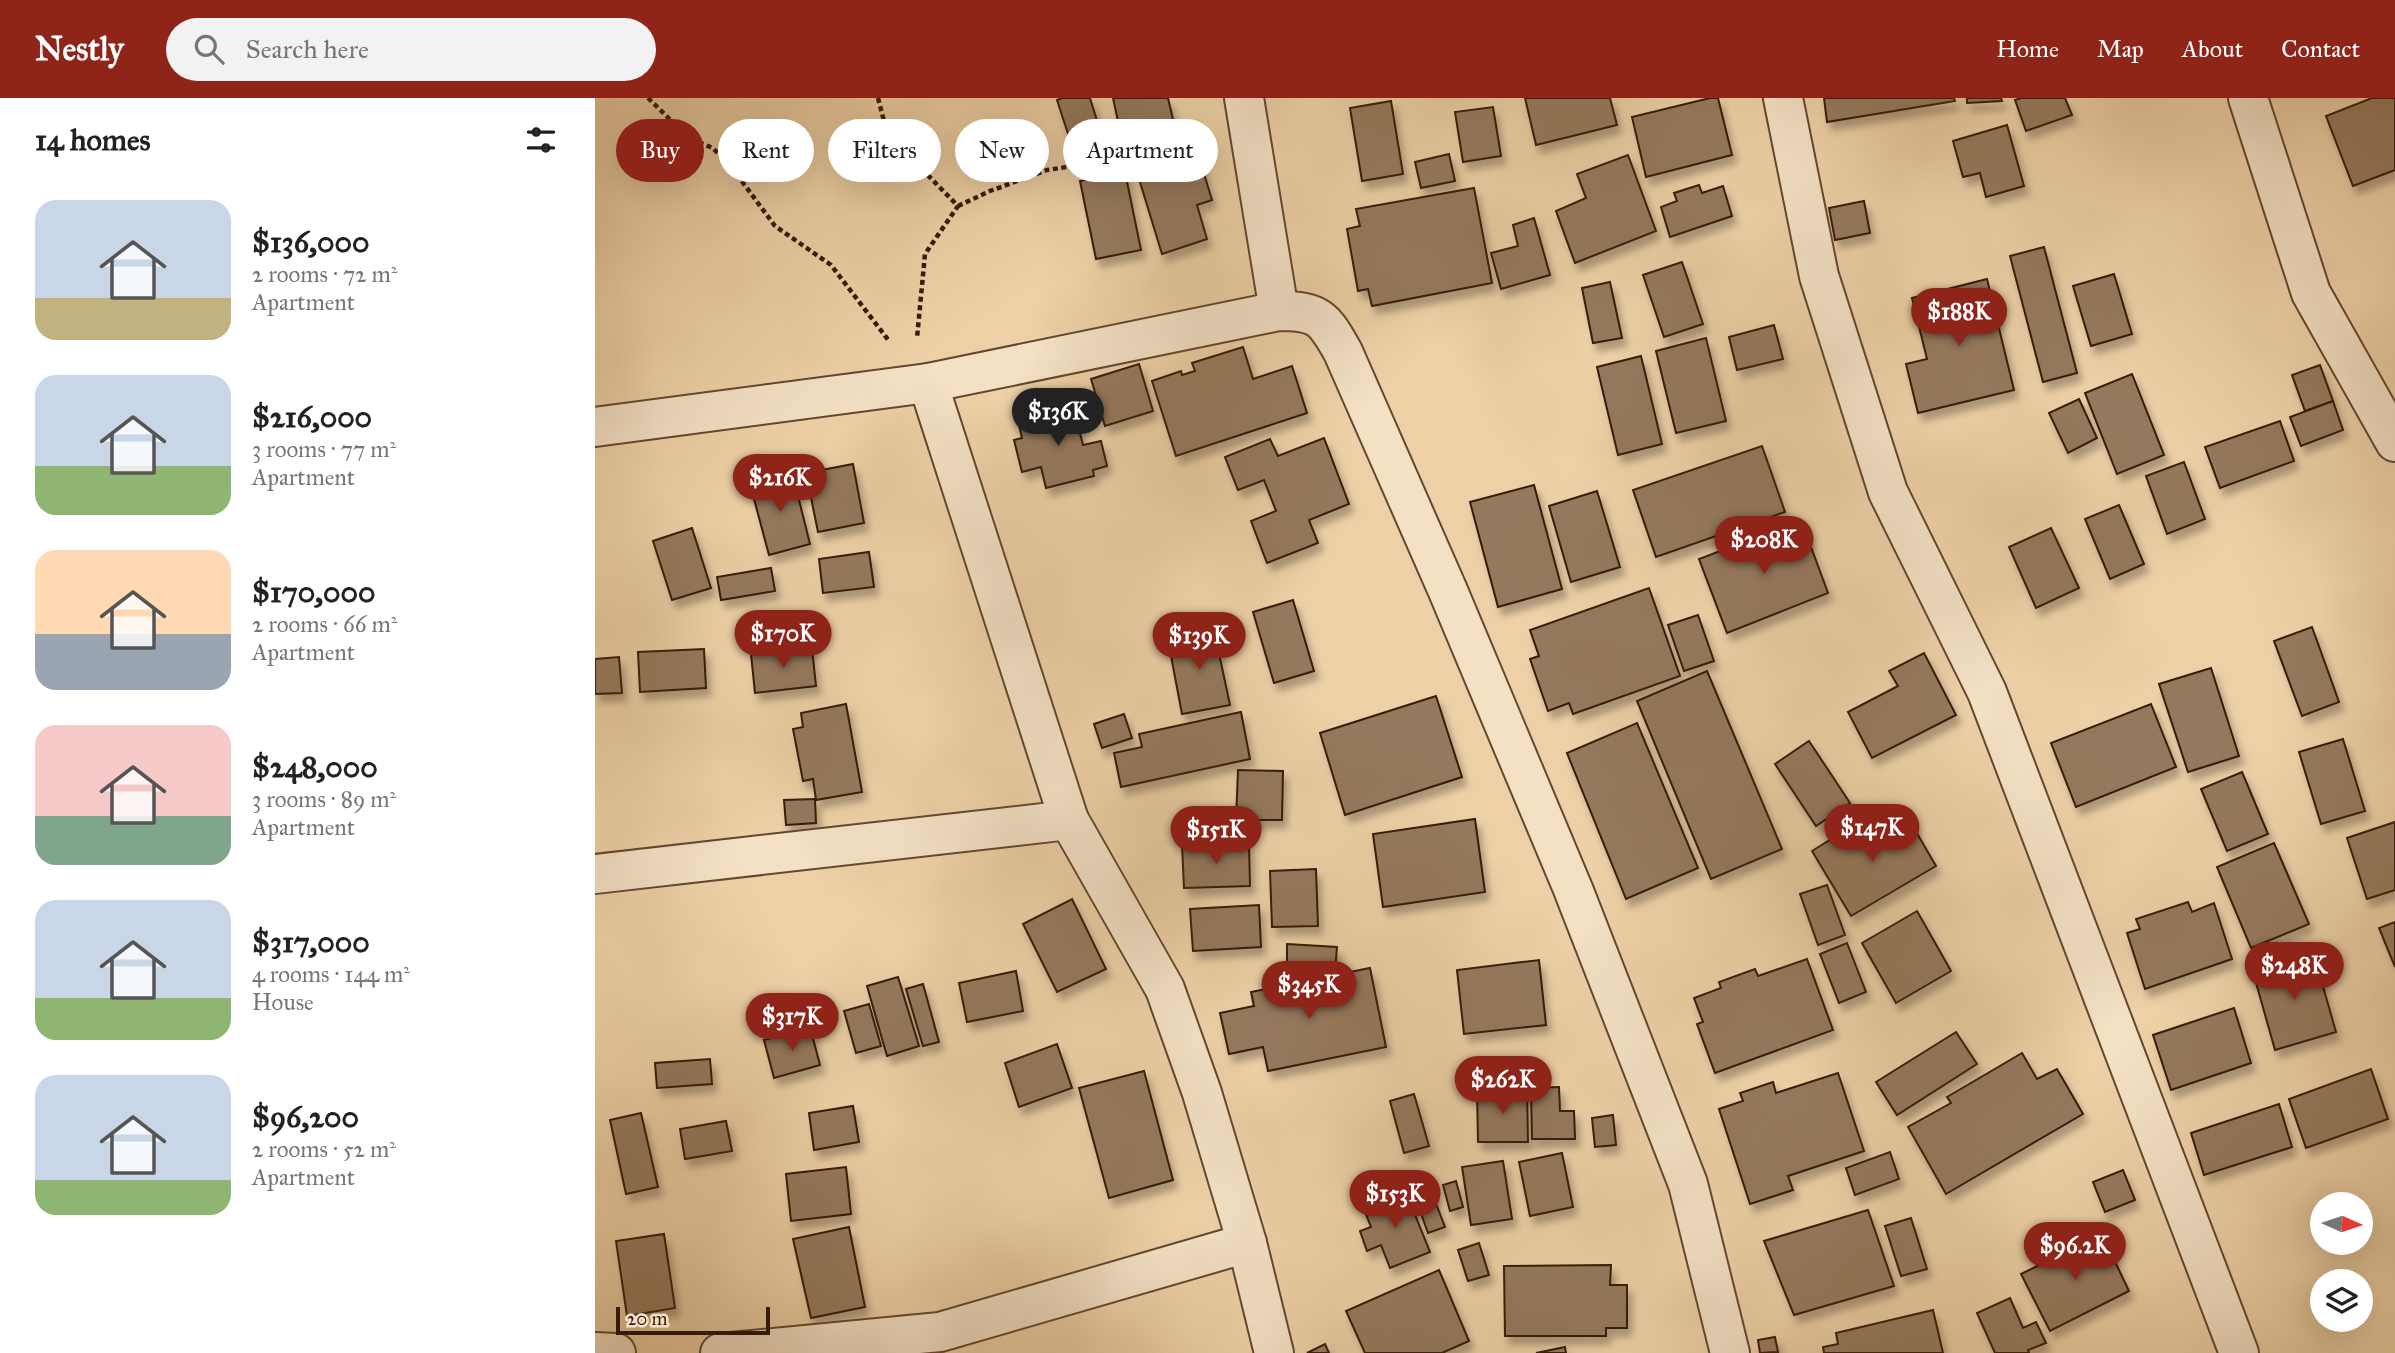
<!DOCTYPE html>
<html lang="en">
<head>
<meta charset="utf-8">
<style>
	body { margin:0; font-family:"IM FELL Great Primer",serif; background:#f2f2f2; color:#222; height:100vh; display:flex; flex-direction:column; font-size:26px; white-space:nowrap }
	* { box-sizing:border-box; margin:0 }
	p { font-size:23px; color:#767676 }
	.icon { flex:none; width:38px; height:38px; fill:none; stroke:currentColor; stroke-width:2; stroke-linecap:round; stroke-linejoin:round }
	.map { position:relative; flex:1; overflow:hidden }
	.drawer { display:flex; flex-direction:column; background:#fff; width:595px }
	.drawer>* { flex:none }
	.guide { position:absolute; left:21px; top:21px; width:665px; height:63px; display:flex; gap:14px }
	.needle { width:46px; rotate:93deg }
	.tools { position:absolute; left:1715px; top:1094px; display:grid; gap:14px }
	.tools a { display:grid; place-items:center; width:63px; height:63px; border-radius:50%; background:#fff; box-shadow:0 7px 28px #0002; font-size:35px }
	.scale { position:absolute; left:21px; bottom:18px; width:154px; box-sizing:border-box; padding-left:7px; border:4px solid #351b09; border-top:0; font-size:19px; line-height:24px; white-space:nowrap; color:#351b09; -webkit-text-stroke:5px #f3e0c5; paint-order:stroke }
	.price { position:absolute; translate:-50% -60px; padding:0 16px; border-radius:24px; background:#8f2418; color:#fff; font-size:23px; line-height:46px; filter:drop-shadow(0 2px 4px #0008) }
	.price::after { content:''; position:absolute; left:50%; top:42px; width:21px; height:16px; margin-left:-10px; background:inherit; clip-path:polygon(0 0,100% 0,50% 100%) }
	.price.selected { background:#222; color:#fff }
	ul { padding:0; list-style:none }
	li { display:flex; align-items:center; gap:21px; height:175px; padding:0 35px }
	li span { display:grid; place-items:center; flex:none; width:196px; height:140px; border-radius:21px; color:#555 }
	li>.icon { margin-inline-start:auto }
	span .icon { width:84px; height:84px; fill:#fffc; stroke-width:1 }
	li b { font-size:30px }
	h2 { display:flex; justify-content:space-between; align-items:center; height:84px; padding:0 35px; font-size:30px }
	.pill { padding:0 24px; border-radius:32px; background:#fff; box-shadow:0 7px 28px #0002; font-size:24px; line-height:63px }
	.pill.selected { background:#8f2418; color:#fff }
	header { display:flex; align-items:center; gap:42px; box-sizing:border-box; height:98px; padding:0 35px; background:#8f2418; color:#fff }
	header strong { font-size:33px }
	nav { display:flex; gap:38px; margin-inline-start:auto; font-size:24px }
	.search { width:490px; height:63px; background:#f2f2f2; display:flex; align-items:center; gap:18px; box-sizing:border-box; padding:0 24px; border-radius:38px; color:#767676; font-size:26px }
	main { display:flex; flex:1; min-height:0 }
	.map>svg:first-child { display:block }
	.building { fill:#95795b; stroke:#351b09; stroke-width:2; filter:url(#shadow) }
	.lines { fill:none; stroke-linecap:round; stroke-linejoin:round }
	.minor-casing { stroke:#634830; stroke-width:42 }
	.path { stroke:#351b09; stroke-width:4.5; stroke-dasharray:5 3.5; stroke-linecap:butt }
	.minor { stroke:#f3e0c5; stroke-width:38 }
</style>
</head>
<body>
<header>
<strong>Nestly</strong>
<div class="search"><svg class="icon" aria-label="search" viewBox="0 0 24 24"><circle cx="10" cy="10" r="6"/><path d="M15 15l6 6"/></svg>Search here</div>
<nav><a>Home</a><a>Map</a><a>About</a><a>Contact</a></nav>
</header>
<main>
<section class="drawer">
<h2>14 homes<svg class="icon" aria-label="filters" viewBox="0 0 24 24"><path d="M4 7h16M4 17h16"/><circle cx="9" cy="7" r="2"/><circle cx="15" cy="17" r="2"/></svg></h2>
<ul>
<li><span style="background:linear-gradient(#c9d6e8 70%,#c2b280 0)"><svg class="icon" aria-label="home" viewBox="0 0 24 24"><path d="M3 11l9-7 9 7M6 9v11h12V9"/></svg></span><div><b>$136,000</b><p>2 rooms · 72 m²</p><p>Apartment</p></div></li>
<li><span style="background:linear-gradient(#c9d6e8 65%,#8fb573 0)"><svg class="icon" aria-label="home" viewBox="0 0 24 24"><path d="M3 11l9-7 9 7M6 9v11h12V9"/></svg></span><div><b>$216,000</b><p>3 rooms · 77 m²</p><p>Apartment</p></div></li>
<li><span style="background:linear-gradient(#ffd9b3 60%,#9aa5b1 0)"><svg class="icon" aria-label="home" viewBox="0 0 24 24"><path d="M3 11l9-7 9 7M6 9v11h12V9"/></svg></span><div><b>$170,000</b><p>2 rooms · 66 m²</p><p>Apartment</p></div></li>
<li><span style="background:linear-gradient(#f6c9c9 65%,#7fa58c 0)"><svg class="icon" aria-label="home" viewBox="0 0 24 24"><path d="M3 11l9-7 9 7M6 9v11h12V9"/></svg></span><div><b>$248,000</b><p>3 rooms · 89 m²</p><p>Apartment</p></div></li>
<li><span style="background:linear-gradient(#c9d6e8 70%,#8fb573 0)"><svg class="icon" aria-label="home" viewBox="0 0 24 24"><path d="M3 11l9-7 9 7M6 9v11h12V9"/></svg></span><div><b>$317,000</b><p>4 rooms · 144 m²</p><p>House</p></div></li>
<li><span style="background:linear-gradient(#c9d6e8 75%,#8fb573 0)"><svg class="icon" aria-label="home" viewBox="0 0 24 24"><path d="M3 11l9-7 9 7M6 9v11h12V9"/></svg></span><div><b>$96,200</b><p>2 rooms · 52 m²</p><p>Apartment</p></div></li>
</ul>
</section>
<div class="map">
<svg width="1800" height="1255" viewBox="0 0 1800 1255">
	<defs>
		<filter id="shadow"><feDropShadow dx="4.5" dy="8" stdDeviation="3.5" flood-color="#0004"/></filter>
	</defs>
	<rect width="100%" height="100%" fill="#edd0a6"/>
	<filter id="stains"><feTurbulence type="fractalNoise" baseFrequency=".00286" numOctaves="4"/><feColorMatrix values="0 0 0 0 .2 0 0 0 0 .09 0 0 0 0 .02 0 0 0 .5 -.17"/></filter>
	<radialGradient id="worn" r=".72"><stop offset=".6" stop-color="#630" stop-opacity="0"/><stop offset="1" stop-color="#630" stop-opacity=".3"/></radialGradient>
	<!-- building -->
	<g class="building">
		<path d="M468,0h27l12,39 -30,9 -15,-46z"/>
		<path d="M518,0h55l7,30 -53,12z"/>
		<path d="M930,0h85l7,27 -81,20z"/>
		<path d="M1115,0h8l14,57 -86,22 -14,-60z"/>
		<path d="M1229,0h130l1,3 -128,21z"/>
		<path d="M1372,0h34l1,3 -35,2z"/>
		<path d="M1426,0h44l7,17 -46,16 -11,-31z"/>
		<path d="M1777,0h23v72l-42,16 -27,-70z"/>
		<path d="M796,3l12,73 -41,7 -12,-73z"/>
		<path d="M898,9l8,49 -38,6 -8,-50z"/>
		<path d="M1412,27l17,61 -38,11 -6,-24 -17,4 -10,-36z"/>
		<path d="M599,43l18,59 -15,5 10,34 -45,15 -26,-85 22,-6 -3,-9z"/>
		<path d="M854,56l6,27 -34,7 -6,-26z"/>
		<path d="M1033,57l28,76 -81,32 -19,-52 30,-13 -9,-24z"/>
		<path d="M530,74l16,78 -45,9 -16,-78z"/>
		<path d="M1104,87l3,8 21,-7 9,30 -62,21 -9,-30 16,-6 -3,-8z"/>
		<path d="M879,90l18,95 -120,23 -4,-17 -10,2 -11,-62 13,-3 -4,-17z"/>
		<path d="M1269,103l6,32 -35,7 -6,-32z"/>
		<path d="M939,120l16,57 -49,14 -10,-36 27,-7 -5,-21z"/>
		<path d="M1449,149l33,126 -34,9 -33,-126z"/>
		<path d="M1087,164l21,62 -39,13 -21,-62z"/>
		<path d="M1519,176l18,60 -41,12 -18,-60z"/>
		<path d="M1392,181l27,111 -96,23 -12,-49 21,-5 -15,-61z"/>
		<path d="M1015,184l12,56 -29,5 -11,-55z"/>
		<path d="M1179,227l9,34 -46,11 -8,-33z"/>
		<path d="M1111,240l20,83 -50,12 -20,-82z"/>
		<path d="M648,249l10,32 39,-13 15,47 -131,43 -24,-75 29,-10 1,4 13,-4 -3,-8z"/>
		<path d="M1046,258l21,88 -44,11 -21,-88z"/>
		<path d="M544,266l14,47 -48,15 -14,-47z"/>
		<path d="M1725,267l13,36 -28,10 -13,-36z"/>
		<path d="M1537,276l32,81 -47,19 -32,-81z"/>
		<path d="M1484,301l18,39 -29,15 -19,-40z"/>
		<path d="M1738,303l10,29 -42,16 -11,-29z"/>
		<path d="M478,308l10,39 18,-4 6,25 -14,4 1,6 -48,12 -5,-21 -19,5 -8,-32 8,-2 -4,-18z"/>
		<path d="M1685,323l14,40 -74,27 -15,-41z"/>
		<path d="M729,340l25,66 -40,16 9,23 -51,20 -16,-42 25,-10 -12,-31 -26,10 -13,-33 45,-18 8,17z"/>
		<path d="M1167,348l23,66 -129,45 -23,-67z"/>
		<path d="M1589,364l21,57 -38,15 -21,-58z"/>
		<path d="M258,366l11,59 -46,9 -12,-59z"/>
		<path d="M197,374l18,72 -41,11 -19,-71z"/>
		<path d="M939,387l28,104 -64,18 -28,-105z"/>
		<path d="M1002,393l23,76 -49,15 -22,-76z"/>
		<path d="M1524,407l25,59 -34,15 -25,-60z"/>
		<path d="M1206,422l27,73 -101,40 -28,-74z"/>
		<path d="M97,430l19,60 -39,12 -19,-59z"/>
		<path d="M1456,430l28,60 -43,20 -27,-61z"/>
		<path d="M274,454l5,35 -51,6 -4,-34z"/>
		<path d="M176,470l4,23 -54,9 -4,-23z"/>
		<path d="M1054,490l31,88 -107,38 -4,-11 -21,8 -18,-52 9,-3 -9,-26z"/>
		<path d="M698,502l21,71 -40,12 -21,-71z"/>
		<path d="M1103,517l16,46 -30,10 -16,-46z"/>
		<path d="M1717,529l27,75 -37,14 -28,-75z"/>
		<path d="M619,532l16,75 -48,9 -14,-74z"/>
		<path d="M217,550l4,38 -61,7 -4,-39z"/>
		<path d="M109,551l2,39 -66,4 -2,-40z"/>
		<path d="M1329,555l32,62 -84,43 -24,-46 50,-26 -9,-15z"/>
		<path d="M24,559l3,36 -27,1v-35z"/>
		<path d="M1616,570l28,88 -51,16 -29,-88z"/>
		<path d="M1112,573l75,178 -71,30 -74,-178z"/>
		<path d="M841,598l26,81 -117,38 -25,-82z"/>
		<path d="M251,606l16,88 -46,8 -3,-21 -10,2 -10,-52 10,-2 -2,-14z"/>
		<path d="M1556,606l25,63 -100,40 -25,-64z"/>
		<path d="M646,614l9,47 -129,28 -7,-34 28,-6 -3,-13z"/>
		<path d="M529,616l8,24 -30,10 -8,-24z"/>
		<path d="M1042,625l61,145 -72,31 -59,-146z"/>
		<path d="M1748,641l22,72 -44,13 -22,-72z"/>
		<path d="M1214,643l41,62 -34,23 -41,-62z"/>
		<path d="M643,672l45,1 -1,49h-46z"/>
		<path d="M1647,674l26,62 -41,17 -26,-62z"/>
		<path d="M220,701l1,24 -30,2 -2,-25z"/>
		<path d="M880,721l10,73 -102,15 -10,-73z"/>
		<path d="M1267,722l14,23 35,-20 25,43 -85,50 -39,-65z"/>
		<path d="M1800,724v68l-28,9 -20,-61z"/>
		<path d="M1679,745l35,81 -58,24 -34,-81z"/>
		<path d="M654,746l1,42 -66,2 -2,-43z"/>
		<path d="M721,771l2,57 -46,1 -2,-56z"/>
		<path d="M1232,787l18,50 -27,10 -18,-51z"/>
		<path d="M477,801l34,70 -49,23 -34,-68z"/>
		<path d="M1593,804l4,10 22,-9 18,56 -87,30 -18,-56 13,-4 -4,-10z"/>
		<path d="M664,807l2,42 -68,4 -3,-42z"/>
		<path d="M1322,813l34,60 -55,32 -34,-60z"/>
		<path d="M1800,824v45l-16,-39z"/>
		<path d="M1252,845l19,49 -27,11 -19,-49z"/>
		<path d="M692,846l50,3 -2,25 -48,-3z"/>
		<path d="M1719,857l22,77 -61,18 -22,-78z"/>
		<path d="M1212,861l26,71 -118,43 -18,-49 6,-2 -9,-24 27,-10 -2,-6 36,-13 3,7z"/>
		<path d="M944,862l7,65 -82,9 -7,-64z"/>
		<path d="M775,870l16,79 -118,24 -5,-24 -34,7 -9,-41 34,-7 -3,-14z"/>
		<path d="M421,873l7,40 -56,11 -8,-39z"/>
		<path d="M303,879l21,69 -32,10 -20,-70z"/>
		<path d="M328,886l16,58 -16,4 -17,-57z"/>
		<path d="M274,906l12,42 -25,7 -12,-42z"/>
		<path d="M1639,910l17,55 -80,27 -18,-55z"/>
		<path d="M215,929l10,38 -46,13 -10,-38z"/>
		<path d="M1361,934l21,32 -80,51 -21,-33z"/>
		<path d="M462,946l15,44 -53,19 -14,-44z"/>
		<path d="M1427,955l15,26 20,-10 26,45 -137,80 -38,-67 43,-24 -4,-6z"/>
		<path d="M115,961l2,25 -55,4 -2,-25z"/>
		<path d="M1776,971l17,50 -82,29 -17,-49z"/>
		<path d="M549,973l29,109 -64,18 -30,-110z"/>
		<path d="M1243,975l26,78 -76,25 5,14 -43,14 -31,-95 24,-8 -3,-8 33,-11 3,11z"/>
		<path d="M964,989l1,24h14l1,28h-43l-1,-51z"/>
		<path d="M932,991l1,53h-50l-1,-52z"/>
		<path d="M819,996l15,52 -25,7 -14,-52z"/>
		<path d="M1684,1006l13,43 -88,28 -13,-42z"/>
		<path d="M258,1008l6,36 -45,8 -5,-37z"/>
		<path d="M46,1015l17,74 -32,7 -16,-74z"/>
		<path d="M1018,1017l3,30 -21,2 -3,-29z"/>
		<path d="M131,1023l6,30 -47,8 -5,-30z"/>
		<path d="M1295,1054l9,27 -44,16 -9,-27z"/>
		<path d="M967,1055l11,54 -43,9 -11,-54z"/>
		<path d="M908,1063l9,58 -41,6 -9,-58z"/>
		<path d="M251,1069l5,47 -60,7 -5,-47z"/>
		<path d="M1528,1072l12,30 -30,12 -12,-30z"/>
		<path d="M861,1083l7,26 -13,4 -7,-26z"/>
		<path d="M810,1092l25,62 -40,16 -9,-23 -14,6 -7,-20 11,-4 -8,-20z"/>
		<path d="M838,1098l12,31 -17,6 -11,-31z"/>
		<path d="M1273,1112l26,76 -100,29 -30,-74z"/>
		<path d="M1316,1120l16,51 -26,7 -16,-50z"/>
		<path d="M254,1129l16,80 -54,11 -18,-79z"/>
		<path d="M69,1136l11,74 -48,8 -11,-75z"/>
		<path d="M1507,1136l27,57 -79,40 -29,-57z"/>
		<path d="M884,1145l10,32 -21,6 -10,-31z"/>
		<path d="M1016,1167l-1,20h17v43h-21v8h-101l-1,-70z"/>
		<path d="M844,1172l30,71 -27,12h-77l-19,-42z"/>
		<path d="M1415,1200l13,30 13,-6 10,21 -18,7 1,3h-34l-18,-40z"/>
		<path d="M1338,1212l10,43h-119l-1,-6 15,-3 -2,-11z"/>
		<path d="M1180,1239l3,15 -18,1 -2,-13z"/>
		<path d="M730,1246l4,9h-22z"/>
		<path d="M970,1249l1,6h-30z"/>
	</g>
	<g class="lines">
		<defs>
			<g id="minor">
				<path d="M649,0l35,213"/>
				<path d="M1188,0l36,178 69,216 99,200 252,661"/>
				<path d="M1653,0l63,195 84,149"/>
				<path d="M333,285l141,437 96,169 37,104 45,150 27,110"/>
				<path d="M0,329l333,-44 351,-72c40,0 45,7 64,41l105,239 125,298 115,295 42,169"/>
				<path d="M0,776l474,-54"/>
				<path d="M0,1254l21,1"/>
				<path d="M125,1255l220,-21 307,-89"/>
			</g>
		</defs>
		<!-- minor casing -->
		<use href="#minor" class="minor-casing"/>
		<!-- path -->
		<g class="path">
			<path d="M53,0l42,41 23,9 22,24 40,54 56,39 58,76"/>
			<path d="M283,0l6,23 27,37 47,48 -33,48 -8,84"/>
			<path d="M363,108l32,-15 57,-21 47,-7"/>
		</g>
		<!-- minor -->
		<use href="#minor" class="minor"/>
	</g>
	<rect width="100%" height="100%" filter="url(#stains)"/>
	<rect width="100%" height="100%" fill="url(#worn)"/>
</svg>
<div class="tools">
<a><svg class="needle" viewBox="-14 -14 28 28"><path d="M0-13l5 13h-10z" fill="#e53935"/><path d="M0 13l5-13h-10z" fill="#767676"/></svg></a>
<a><svg class="icon" aria-label="layers" viewBox="0 0 24 24"><path d="M12 4l9 5-9 5-9-5zM3 14l9 5 9-5"/></svg></a>
</div>
<div class="scale">20 m</div>
<b class="price" style="left:1364px;top:250px">$188K</b>
<b class="price selected" style="left:463px;top:350px">$136K</b>
<b class="price" style="left:185px;top:416px">$216K</b>
<b class="price" style="left:1169px;top:478px">$208K</b>
<b class="price" style="left:188px;top:572px">$170K</b>
<b class="price" style="left:604px;top:574px">$139K</b>
<b class="price" style="left:1277px;top:766px">$147K</b>
<b class="price" style="left:621px;top:768px">$151K</b>
<b class="price" style="left:1699px;top:904px">$248K</b>
<b class="price" style="left:714px;top:923px">$345K</b>
<b class="price" style="left:197px;top:955px">$317K</b>
<b class="price" style="left:908px;top:1018px">$262K</b>
<b class="price" style="left:800px;top:1132px">$153K</b>
<b class="price" style="left:1480px;top:1184px">$96.2K</b>
<div class="guide">
<a class="pill selected">Buy</a>
<a class="pill">Rent</a>
<a class="pill">Filters</a>
<a class="pill">New</a>
<a class="pill">Apartment</a>
</div>
</div>
</main>
</body>
</html>
